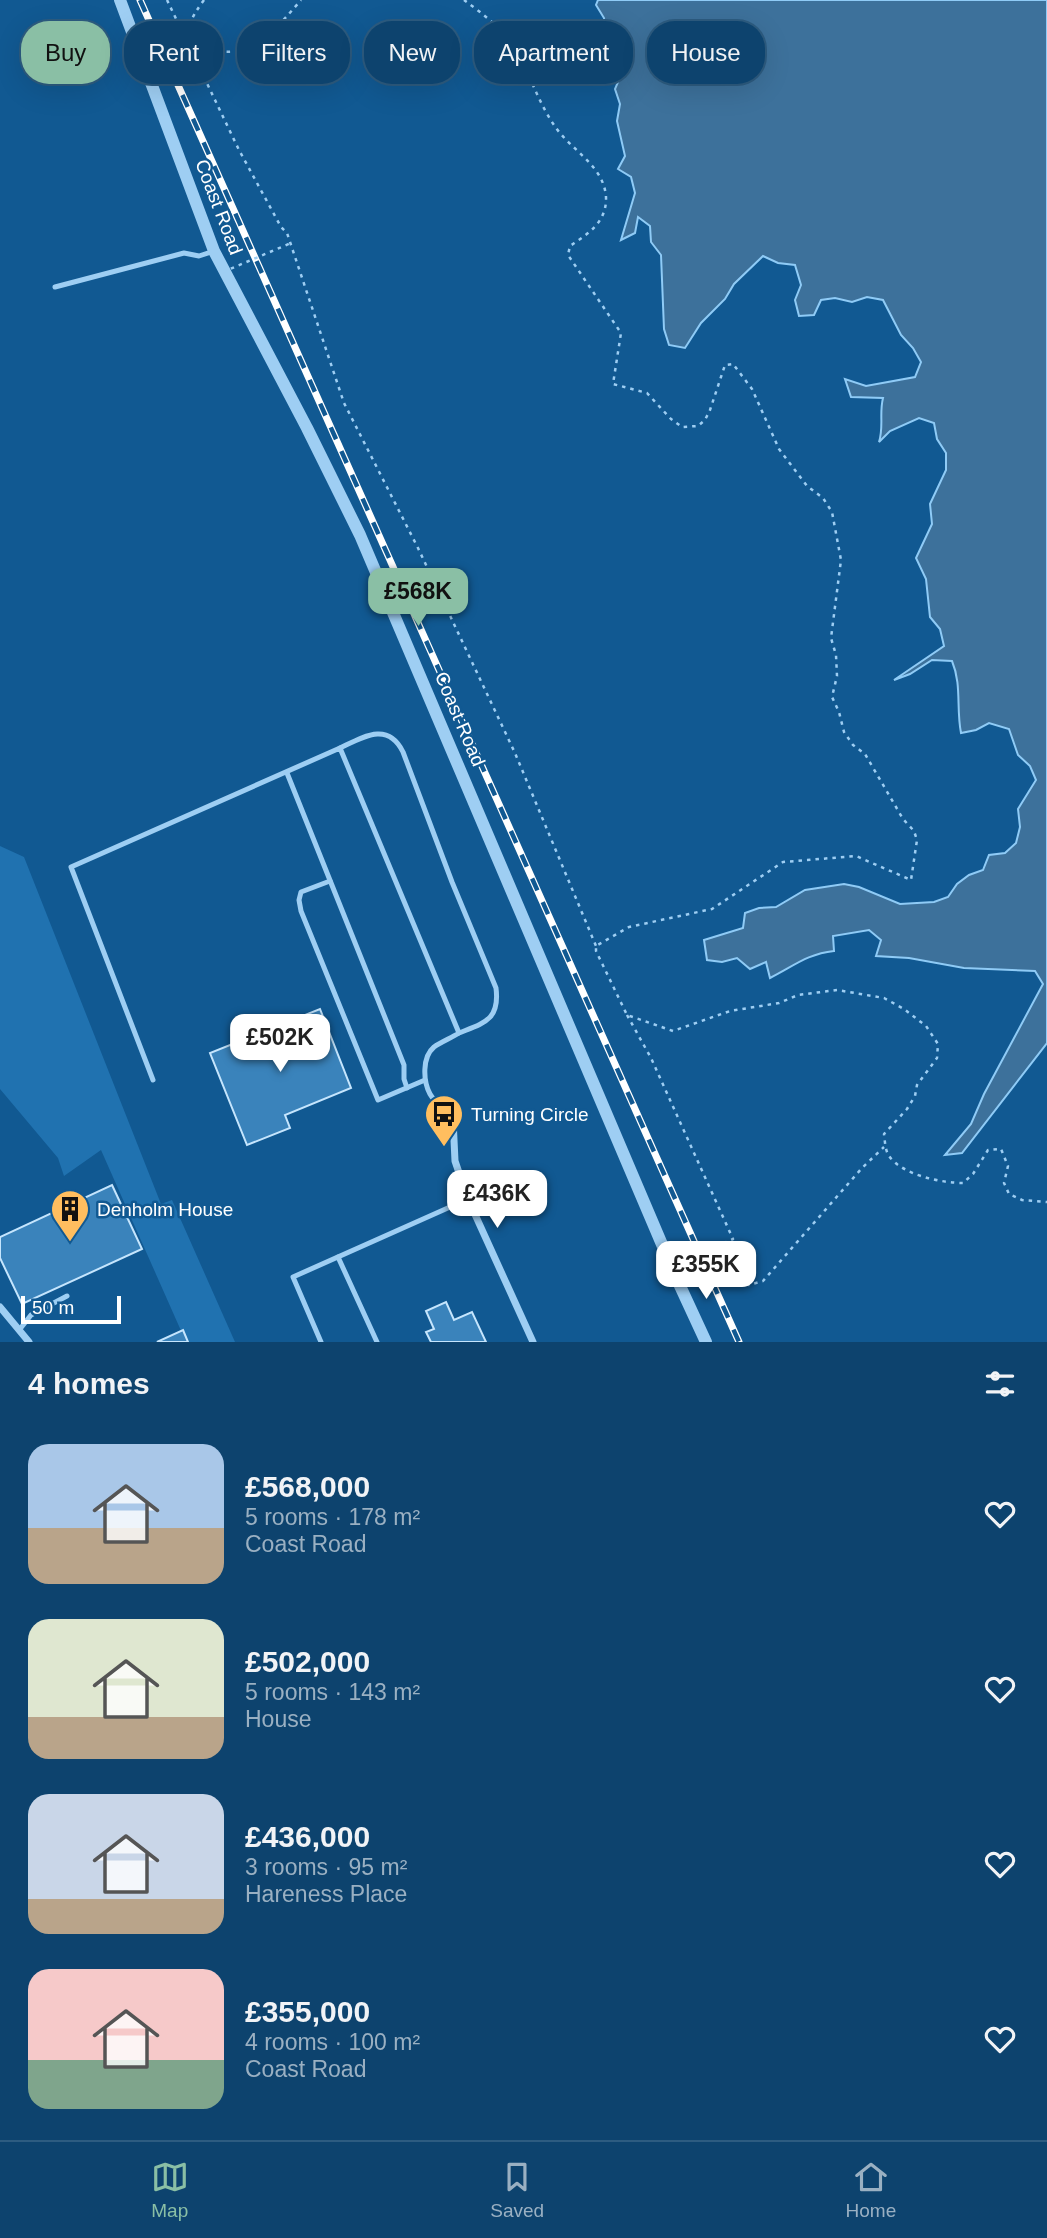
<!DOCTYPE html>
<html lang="en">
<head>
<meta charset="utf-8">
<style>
	body { margin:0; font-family:Arial,sans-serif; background:#1b4e76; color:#f1f3f6; height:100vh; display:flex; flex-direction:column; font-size:26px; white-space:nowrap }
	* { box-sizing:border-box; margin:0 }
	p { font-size:23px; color:#9ab0c2 }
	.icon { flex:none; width:38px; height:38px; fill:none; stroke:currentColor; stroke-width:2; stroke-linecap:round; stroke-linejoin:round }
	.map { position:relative; height:1342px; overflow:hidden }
	.side { display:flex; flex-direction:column; background:#0d436e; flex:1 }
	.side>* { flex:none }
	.guide { position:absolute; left:21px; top:21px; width:1006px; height:63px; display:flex; gap:14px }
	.scale { position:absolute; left:21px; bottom:18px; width:100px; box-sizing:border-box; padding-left:7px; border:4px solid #fff; border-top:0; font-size:19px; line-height:24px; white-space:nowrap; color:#fff; -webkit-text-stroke:5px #115992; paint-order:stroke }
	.price { position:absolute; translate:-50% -60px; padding:0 16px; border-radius:14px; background:#fff; color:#222; font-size:23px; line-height:46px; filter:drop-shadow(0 2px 4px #0008) }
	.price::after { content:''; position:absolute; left:50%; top:42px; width:21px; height:16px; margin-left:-10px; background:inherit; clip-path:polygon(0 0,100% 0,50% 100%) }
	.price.active { background:#8abfa5; color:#111 }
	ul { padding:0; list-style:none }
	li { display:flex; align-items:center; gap:21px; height:175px; padding:0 28px }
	li span { display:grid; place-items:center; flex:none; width:196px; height:140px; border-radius:21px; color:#555 }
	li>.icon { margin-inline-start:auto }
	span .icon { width:84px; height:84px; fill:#fffc; stroke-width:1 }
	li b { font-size:30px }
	h2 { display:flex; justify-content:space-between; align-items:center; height:84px; padding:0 28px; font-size:30px }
	.chip { padding:0 24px; border-radius:28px; background:#0d436e; box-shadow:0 7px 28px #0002,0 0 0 2px #2d5c81; font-size:24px; line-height:63px }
	.chip.active { background:#8abfa5; color:#111 }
	.tab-bar { display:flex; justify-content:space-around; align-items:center; height:98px; border-top:2px solid #2d5c81; background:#0d436e; font-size:19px; color:#9ab0c2 }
	.tab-bar a { display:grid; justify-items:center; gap:4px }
	.tab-bar .active { color:#8abfa5 }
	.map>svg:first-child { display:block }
	.green { fill:#2072b0 }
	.water { fill:#3d719b; stroke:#8fcbf6; stroke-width:2 }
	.building { fill:#3a83bb; stroke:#c5e5fd; stroke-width:2 }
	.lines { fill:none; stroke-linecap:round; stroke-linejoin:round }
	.path { stroke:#9ecef3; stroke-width:2.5; stroke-dasharray:3.5 5; stroke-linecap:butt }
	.service { stroke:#9ecef3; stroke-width:5 }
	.minor { stroke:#9ecef3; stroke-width:7 }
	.tertiary { stroke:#9ecef3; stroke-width:12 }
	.rail-casing { stroke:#fff; stroke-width:7 }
	.rail { stroke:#115992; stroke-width:4.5; stroke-dasharray:13; stroke-linecap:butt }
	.path-bridge { stroke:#9ecef3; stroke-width:2.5; stroke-dasharray:3.5 5; stroke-linecap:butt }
	.labels { text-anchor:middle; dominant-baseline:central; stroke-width:5; stroke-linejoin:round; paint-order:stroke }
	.street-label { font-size:19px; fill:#fff; stroke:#115992 }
	.poi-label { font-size:19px; fill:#fff; stroke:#115992; text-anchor:start }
</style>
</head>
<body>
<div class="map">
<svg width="1047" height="1342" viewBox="0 0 1047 1342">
	<rect width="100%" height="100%" fill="#115992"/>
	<!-- green -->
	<path class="green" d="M0,846l24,11 137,347 11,-4 63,142h-49l-85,-192 -37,26 -6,-18 -58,-69z"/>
	<!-- water -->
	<path class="water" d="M598,0h449v1043l-85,110 -17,2 26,-31 13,-30 59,-110 -8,-13 -71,-3 -55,-10 -33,-2 5,-16 -12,-10 -36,6 1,15c-27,3 -40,15 -64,27l-4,-16 -16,7 -13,-11 -15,4 -15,-2 -3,-20 39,-12 2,-15 14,-5 17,-1 29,-17 39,-6 15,3 41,17 34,-2 14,-5 9,-13 12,-9 14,-5 6,-15 16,-2 11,-10 4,-16 -2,-18 18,-29 -6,-14 -12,-11 -9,-26 -20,-6 -13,7 -15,3c-5,-25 1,-48 -9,-72l-20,-1 -22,14 -16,6 50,-34 -4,-17 -10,-12 -4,-38 -10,-21 16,-34 -2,-20 16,-34v-17l-9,-14 -3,-16 -15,-5 -29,13 -11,11c5,-16 0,-28 4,-44l-32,-1 -6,-18 21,7 49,-9 6,-15 -8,-14 -12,-13 -18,-35 -16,-3 -15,5 -17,-4 -14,2 -7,15 -15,1 -4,-16 6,-15 -6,-20 -17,-2 -15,-7 -29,28 -9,15 -24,24 -16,25 -16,-3 -5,-16 -3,-74 -10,-13 -1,-16 -12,-9 -3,16 -14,7 14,-47 -4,-16 -13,-8 7,-13 -8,-35 3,-17 -5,-15 6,-14 -15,-37 -2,-20 -8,-13z"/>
	<!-- building -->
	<g class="building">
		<path d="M320,1009l31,79 -66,27 5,13 -43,17 -37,-92z"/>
		<path d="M112,1185l30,64 -120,55 -22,-46v-21z"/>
		<path d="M446,1302l8,18 18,-8 14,30h-55l-5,-10 8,-3 -8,-18z"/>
		<path d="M183,1330l5,12h-31z"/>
	</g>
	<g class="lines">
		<!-- path -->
		<g class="path">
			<path d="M167,0l72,150 42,77 6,6 57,170 74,145 97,205 81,193"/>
			<path d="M204,0c-13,18 -21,30 -8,49 15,2 30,4 45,2 19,-2 47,-36 60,-51"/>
			<path d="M464,0c19,14 42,31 54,53 12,23 21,50 36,72 16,25 50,40 52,72 1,25 -18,37 -36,49l-2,9 53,78 -8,51 34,9 24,26 11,8 16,-1 7,-6 5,-10 15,-45 8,-1 19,25 27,60 28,37 16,12 9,14 9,48 -10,78 5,17 1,21 -5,21 7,15 5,20 9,13 12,9 38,65 11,12 3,9 -6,40 -55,-24 -73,6 -71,47 -83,18 -33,19v5l31,64 46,16 57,-20 49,-8 19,-8 39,-5 47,8 20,11 22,17 12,18 -1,14 -20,27 -2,11 -8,13 -23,25c1,7 1,16 5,22 13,19 53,27 74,27l10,-9 15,-24 13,-1 7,17 -4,17 5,11 13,6 25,2"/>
			<path d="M627,1015l24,43 82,181 -11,5 27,41 14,-4 99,-113 22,-21"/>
			<path d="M694,1266l32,-15"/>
			<path d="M688,1276l5,-9"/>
		</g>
		<!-- service -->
		<g class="service">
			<path d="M55,287l129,-34 15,3 15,-5"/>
			<path d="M340,748c23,-11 48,-27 63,4l49,130 44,106c4,32 -12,35 -37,45"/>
			<path d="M287,773l117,292v14l3,9"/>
			<path d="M330,881l-29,11 -2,8 2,11 77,189 47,-20"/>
			<path d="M153,1080l-82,-213 269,-119 119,285c-8,5 -18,9 -25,14 -12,10 -11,34 -4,47 5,9 16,17 23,25"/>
			<path d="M338,1257l39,85"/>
			<path d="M20,1329l11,-14 36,-19"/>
			<path d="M321,1342l-28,-65 175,-78"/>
		</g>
		<!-- minor -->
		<g class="minor">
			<path d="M453,1119l2,42 13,38 65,143"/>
			<path d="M0,1307l29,35"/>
		</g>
		<!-- tertiary -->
		<path class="tertiary" d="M120,0l94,251 93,177 53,107 315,740 31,67"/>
		<defs>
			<path id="rail" d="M140,0l599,1342"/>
		</defs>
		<!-- rail casing -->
		<use href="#rail" class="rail-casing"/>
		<!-- rail -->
		<use href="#rail" class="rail"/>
		<!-- path-bridge -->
		<path class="path-bridge" d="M223,272l68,-29"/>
	</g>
	<!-- icons -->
	<defs>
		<symbol id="bus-pin" viewBox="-11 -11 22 30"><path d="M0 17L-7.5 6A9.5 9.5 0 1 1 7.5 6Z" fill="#ffbe5f" stroke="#115992"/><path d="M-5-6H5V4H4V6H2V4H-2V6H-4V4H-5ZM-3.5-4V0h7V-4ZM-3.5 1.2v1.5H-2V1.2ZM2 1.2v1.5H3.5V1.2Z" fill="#111"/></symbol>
		<symbol id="building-pin" viewBox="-11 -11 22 30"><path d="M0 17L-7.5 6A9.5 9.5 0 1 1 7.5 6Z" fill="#ffbe5f" stroke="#115992"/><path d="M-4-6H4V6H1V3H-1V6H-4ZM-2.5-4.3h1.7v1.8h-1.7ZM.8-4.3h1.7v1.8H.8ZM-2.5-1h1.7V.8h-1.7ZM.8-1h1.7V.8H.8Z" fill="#111"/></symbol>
	</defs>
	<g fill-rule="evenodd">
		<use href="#bus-pin" x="422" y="1092" width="44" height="60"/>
		<use href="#building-pin" x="48" y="1187" width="44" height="60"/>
	</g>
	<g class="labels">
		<!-- street labels -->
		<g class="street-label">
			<text transform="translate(219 207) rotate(69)">Coast Road</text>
			<text transform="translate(460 719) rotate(67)">Coast Road</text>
		</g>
		<!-- poi labels -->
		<g class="poi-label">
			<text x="471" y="1114">Turning Circle</text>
			<text x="97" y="1209">Denholm House</text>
		</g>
	</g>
</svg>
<div class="scale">50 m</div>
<b class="price active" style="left:418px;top:628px">£568K</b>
<b class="price" style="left:280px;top:1074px">£502K</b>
<b class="price" style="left:497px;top:1230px">£436K</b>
<b class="price" style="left:706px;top:1301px">£355K</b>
<div class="guide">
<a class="chip active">Buy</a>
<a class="chip">Rent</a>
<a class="chip">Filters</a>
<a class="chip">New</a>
<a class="chip">Apartment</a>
<a class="chip">House</a>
</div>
</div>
<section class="side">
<h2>4 homes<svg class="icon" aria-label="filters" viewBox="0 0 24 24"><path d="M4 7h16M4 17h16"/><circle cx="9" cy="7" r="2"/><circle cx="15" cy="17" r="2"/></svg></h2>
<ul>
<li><span style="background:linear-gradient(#a9c7e8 60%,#b9a48a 0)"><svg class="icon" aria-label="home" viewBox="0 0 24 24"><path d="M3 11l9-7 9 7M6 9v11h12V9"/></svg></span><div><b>£568,000</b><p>5 rooms · 178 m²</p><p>Coast Road</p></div><svg class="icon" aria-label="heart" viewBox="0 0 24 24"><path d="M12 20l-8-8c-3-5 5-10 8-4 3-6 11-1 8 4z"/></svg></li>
<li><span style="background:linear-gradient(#dfe7d0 70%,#b9a48a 0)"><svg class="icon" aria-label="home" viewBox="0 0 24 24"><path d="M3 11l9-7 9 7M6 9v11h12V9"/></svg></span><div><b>£502,000</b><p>5 rooms · 143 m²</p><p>House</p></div><svg class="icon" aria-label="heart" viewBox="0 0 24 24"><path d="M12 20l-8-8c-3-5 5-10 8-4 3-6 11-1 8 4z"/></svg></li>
<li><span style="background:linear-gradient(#c9d6e8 75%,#b9a48a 0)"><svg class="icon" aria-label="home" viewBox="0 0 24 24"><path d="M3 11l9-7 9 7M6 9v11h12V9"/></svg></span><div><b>£436,000</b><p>3 rooms · 95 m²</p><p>Hareness Place</p></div><svg class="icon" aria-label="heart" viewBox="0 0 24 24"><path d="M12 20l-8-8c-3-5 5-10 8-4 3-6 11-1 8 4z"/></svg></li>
<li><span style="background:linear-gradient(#f6c9c9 65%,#7fa58c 0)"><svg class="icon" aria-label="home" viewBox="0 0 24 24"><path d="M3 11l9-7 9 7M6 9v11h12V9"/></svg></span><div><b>£355,000</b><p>4 rooms · 100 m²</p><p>Coast Road</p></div><svg class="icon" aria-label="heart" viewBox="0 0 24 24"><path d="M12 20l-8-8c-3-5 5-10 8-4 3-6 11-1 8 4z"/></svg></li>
</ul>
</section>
<nav class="tab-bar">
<a class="active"><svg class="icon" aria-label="map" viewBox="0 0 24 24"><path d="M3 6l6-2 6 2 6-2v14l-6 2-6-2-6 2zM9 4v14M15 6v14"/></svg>Map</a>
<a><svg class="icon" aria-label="saved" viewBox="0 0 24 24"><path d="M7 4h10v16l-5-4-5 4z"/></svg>Saved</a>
<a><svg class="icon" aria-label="home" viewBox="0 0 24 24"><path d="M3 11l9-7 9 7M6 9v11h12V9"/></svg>Home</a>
</nav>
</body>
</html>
